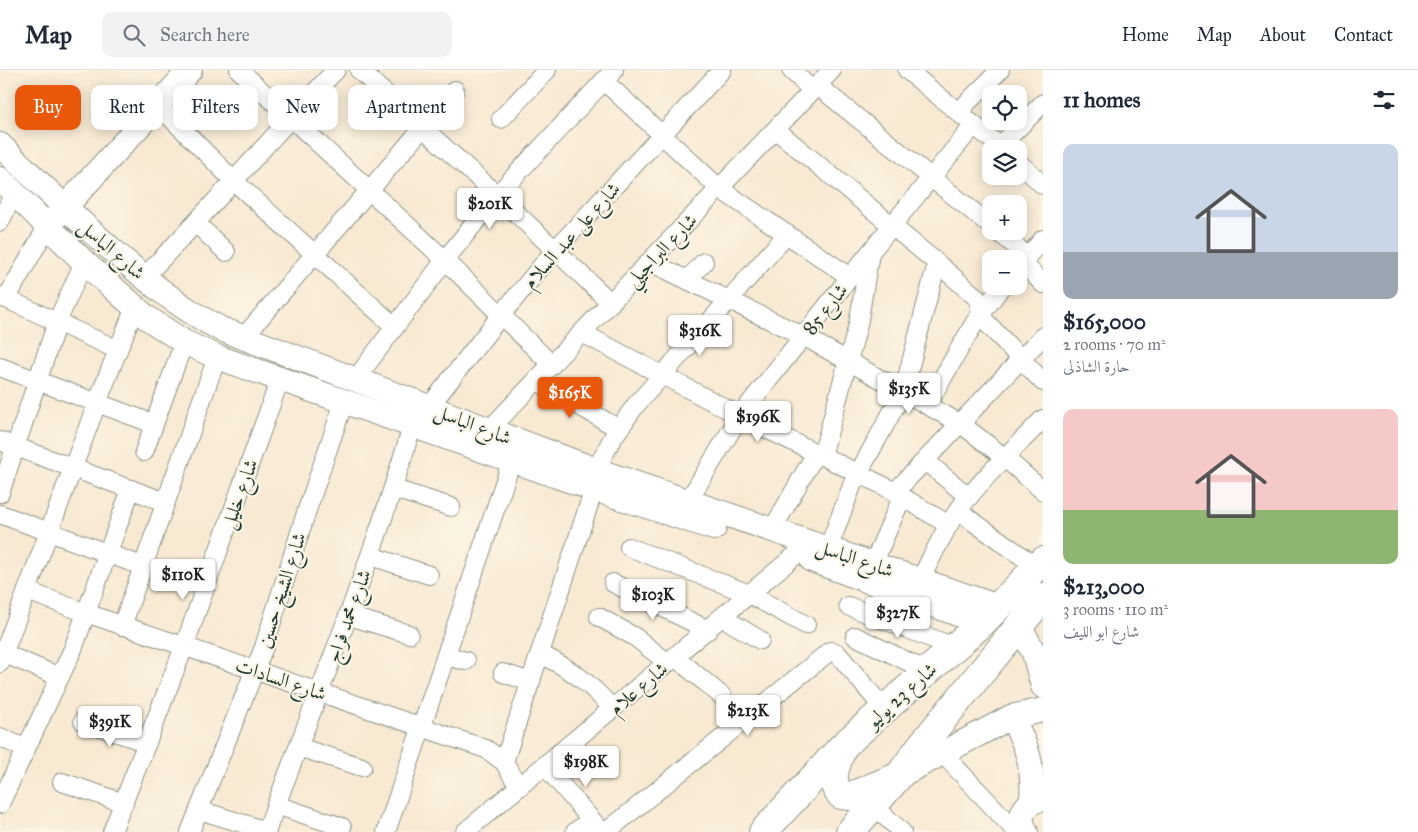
<!DOCTYPE html>
<html lang="en">
<head>
<meta charset="utf-8">
<style>
	body { margin:0; font-family:"IM FELL Great Primer",Amiri,serif; background:#f2f2f3; color:#1f2937; height:100vh; display:flex; flex-direction:column; font-size:19px; white-space:nowrap }
	* { box-sizing:border-box; margin:0 }
	p { font-size:16px; color:#747a83 }
	.icon { flex:none; width:28px; height:28px; fill:none; stroke:currentColor; stroke-width:2; stroke-linecap:round; stroke-linejoin:round }
	.map { position:relative; flex:1; overflow:hidden }
	.side { display:flex; flex-direction:column; background:#fff; width:375px }
	.side>* { flex:none }
	.top-card { position:absolute; left:15px; top:15px; width:475px; height:45px; display:flex; gap:10px }
	.fabs { position:absolute; left:982px; top:15px; display:grid; gap:10px }
	.fabs a { display:grid; place-items:center; width:45px; height:45px; border-radius:10px; background:#fff; box-shadow:0 2px 12px #0003; font-size:25px }
	.price { position:absolute; translate:-50% -42px; padding:0 11px; border-radius:5px; background:#fff; color:#222; font-size:16px; line-height:32px; filter:drop-shadow(0 1px 2px #0008) }
	.price::after { content:''; position:absolute; left:50%; top:30px; width:15px; height:11px; margin-left:-8px; background:inherit; clip-path:polygon(0 0,100% 0,50% 100%) }
	.price.current { background:#ea580c; color:#fff }
	ul { padding:0; list-style:none }
	li { display:grid; align-content:center; gap:10px; height:265px; padding:0 20px }
	li span { display:grid; place-items:center; height:155px; border-radius:10px; color:#555 }
	li>.icon { margin-inline-start:auto }
	span .icon { width:90px; height:90px; fill:#fffc; stroke-width:1 }
	li b { font-size:21px }
	h2 { display:flex; justify-content:space-between; align-items:center; height:60px; padding:0 20px; font-size:21px }
	.chip { padding:0 18px; border-radius:10px; background:#fff; box-shadow:0 2px 12px #0003; font-size:18px; line-height:45px }
	.chip.current { background:#ea580c; color:#fff }
	header { display:flex; align-items:center; gap:30px; box-sizing:border-box; height:70px; padding:0 25px; background:#fff; border-bottom:1px solid #e0e1e3 }
	header strong { font-size:24px }
	nav { display:flex; gap:28px; margin-inline-start:auto; font-size:18px }
	.search { width:350px; height:45px; background:#f2f2f3; display:flex; align-items:center; gap:12px; box-sizing:border-box; padding:0 18px; border-radius:10px; color:#747a83; font-size:19px }
	main { display:flex; flex:1; min-height:0 }
	.map>svg:first-child { display:block }
	.lines { fill:none; stroke-linecap:round; stroke-linejoin:round }
	.street-casing { stroke:#8c9384; stroke-width:20 }
	.secondary-casing { stroke:#8c9384; stroke-width:26 }
	.primary-casing { stroke:#8c9384; stroke-width:30 }
	.street { stroke:#fff; stroke-width:18 }
	.secondary { stroke:#fff; stroke-width:24 }
	.primary { stroke:#fff; stroke-width:28 }
	.labels { text-anchor:middle; dominant-baseline:central; stroke-width:4; stroke-linejoin:round; paint-order:stroke }
	.street-label { font-size:20px; fill:#1f3d34; stroke:#fcf5e5 }
</style>
</head>
<body>
<header>
<strong>Map</strong>
<div class="search"><svg class="icon" aria-label="search" viewBox="0 0 24 24"><circle cx="10" cy="10" r="6"/><path d="M15 15l6 6"/></svg>Search here</div>
<nav><a>Home</a><a>Map</a><a>About</a><a>Contact</a></nav>
</header>
<main>
<div class="map">
<svg width="1043" height="762" viewBox="0 0 1043 762">
	<rect width="100%" height="100%" fill="#fcf5e5"/>
	<filter id="ink" filterUnits="userSpaceOnUse"><feTurbulence type="fractalNoise" baseFrequency=".02" numOctaves="2"/><feDisplacementMap in="SourceGraphic" scale="10" xChannelSelector="R" yChannelSelector="G"/><feConvolveMatrix kernelMatrix="1 2 1 2 8 2 1 2 1" color-interpolation-filters="sRGB"/></filter>
	<filter id="wash" filterUnits="userSpaceOnUse"><feTurbulence type="fractalNoise" baseFrequency=".0096" numOctaves="4" result="noise"/><feDisplacementMap in="SourceGraphic" scale="20" xChannelSelector="R" yChannelSelector="G"/><feGaussianBlur stdDeviation="1.12" result="paint"/><feColorMatrix in="noise" values="0 0 0 0 0 0 0 0 0 0 0 0 0 0 0 0 0 1.4 0 .05"/><feComposite in="paint" operator="in"/></filter>
	<g filter="url(#wash)">
		<rect width="100%" height="100%" fill="#f8e9d3"/>
	</g>
	<g filter="url(#ink)">
		<g class="lines">
			<defs>
				<g id="street">
					<path d="M239,0l206,190 107,105"/>
					<path d="M359,0l138,125 114,108"/>
					<path d="M791,0l22,21"/>
					<path d="M907,0l96,79"/>
					<path d="M604,11l116,108 130,88"/>
					<path d="M818,16l173,140"/>
					<path d="M158,35l76,76 161,146"/>
					<path d="M958,42l42,-42"/>
					<path d="M501,49l46,-49"/>
					<path d="M776,60l161,133 39,34c5,6 3,14 7,22l60,63"/>
					<path d="M1000,76l43,-43"/>
					<path d="M1019,93l24,22"/>
					<path d="M0,152l14,-29"/>
					<path d="M196,153l30,29"/>
					<path d="M997,161l21,17 4,6 3,11 18,19"/>
					<path d="M650,192l153,74 158,88 44,34 38,33"/>
					<path d="M1019,197l24,-28"/>
					<path d="M144,207c66,-67 126,-139 192,-207"/>
					<path d="M687,210l17,-18"/>
					<path d="M0,226l118,54"/>
					<path d="M6,229l41,-72"/>
					<path d="M582,263l158,83 144,70 65,39"/>
					<path d="M243,268l212,-248"/>
					<path d="M0,297l154,57"/>
					<path d="M355,310l90,-120 52,-65 117,-125"/>
					<path d="M537,311l82,48"/>
					<path d="M927,335l48,-83 27,-36"/>
					<path d="M429,337l72,-92 54,-65 167,-180"/>
					<path d="M489,360l343,-360"/>
					<path d="M0,371l165,61"/>
					<path d="M144,382l40,-110"/>
					<path d="M822,386l36,-131 12,-72"/>
					<path d="M925,391l44,36"/>
					<path d="M596,400l16,-31 23,-33 152,-172"/>
					<path d="M394,419l57,18"/>
					<path d="M895,422l148,-156"/>
					<path d="M0,423l57,-171 27,-60"/>
					<path d="M688,431l52,-85 110,-139 124,-152"/>
					<path d="M958,441l79,56"/>
					<path d="M0,444l142,52"/>
					<path d="M772,460l44,-77"/>
					<path d="M629,477l120,47 57,31"/>
					<path d="M828,479l25,-66 44,-80 8,-18 32,-122"/>
					<path d="M371,486l58,19"/>
					<path d="M873,494l29,-67"/>
					<path d="M920,510c12,-22 22,-47 37,-68 25,-34 57,-63 86,-93"/>
					<path d="M613,513l95,47"/>
					<path d="M27,521l59,22 400,136 18,13 15,25"/>
					<path d="M848,536l106,41"/>
					<path d="M349,546l60,18"/>
					<path d="M599,547l36,20 33,26"/>
					<path d="M722,547l38,23"/>
					<path d="M122,556l95,-269"/>
					<path d="M855,566l72,35"/>
					<path d="M0,582l60,25"/>
					<path d="M540,584c33,16 48,28 73,55"/>
					<path d="M446,586l20,5"/>
					<path d="M675,587l48,40"/>
					<path d="M0,593l97,-260 38,-96"/>
					<path d="M503,603l28,9"/>
					<path d="M83,651l64,22"/>
					<path d="M0,667l26,12"/>
					<path d="M298,677l64,20"/>
					<path d="M943,684l69,73"/>
					<path d="M504,692l90,-273"/>
					<path d="M545,696l57,66"/>
					<path d="M62,712l62,21"/>
					<path d="M0,734l73,-155 58,-160"/>
					<path d="M276,735l66,22"/>
					<path d="M874,736l28,26"/>
					<path d="M199,740l68,21"/>
					<path d="M112,762l72,-185 96,-268"/>
					<path d="M190,762l74,-185 42,-134 38,-111"/>
					<path d="M266,762c50,-135 106,-268 146,-406"/>
					<path d="M386,762l126,-372"/>
					<path d="M465,762l332,-278 12,-12"/>
					<path d="M575,762l16,-12"/>
					<path d="M606,762l224,-181 7,2 48,57"/>
				</g>
				<g id="secondary">
					<path d="M0,75c37,36 73,70 111,104 37,32 67,58 110,80l375,141 403,137"/>
					<path d="M0,109l84,83 62,55 38,25 33,15 63,22 314,110 120,39"/>
					<path d="M55,148l135,-148"/>
					<path d="M812,490l170,63"/>
					<path d="M1019,555l15,28 9,33"/>
					<path d="M1011,647c17,29 23,51 21,84"/>
					<path d="M899,706l112,-59 32,-7"/>
					<path d="M1026,762c-10,-16 -1,-31 17,-33"/>
				</g>
				<g id="primary">
					<path d="M842,678c-5,16 -15,33 -1,47l10,1 44,-18"/>
					<path d="M763,762l80,-86 139,-123 61,-62"/>
					<path d="M850,762l49,-56 21,-29 123,-150"/>
				</g>
			</defs>
			<!-- street casing -->
			<use href="#street" class="street-casing"/>
			<!-- secondary casing -->
			<use href="#secondary" class="secondary-casing"/>
			<!-- primary casing -->
			<use href="#primary" class="primary-casing"/>
			<!-- street -->
			<use href="#street" class="street"/>
			<!-- secondary -->
			<use href="#secondary" class="secondary"/>
			<!-- primary -->
			<use href="#primary" class="primary"/>
		</g>
	</g>
	<g class="labels">
		<!-- street labels -->
		<g class="street-label">
			<text transform="translate(571 165) rotate(-48)">شارع على عبد السلام</text>
			<text transform="translate(112 179) rotate(41)">شارع الباسل</text>
			<text transform="translate(661 180) rotate(-46)">شارع البراجيلي</text>
			<text transform="translate(825 239) rotate(-52)">شارع 85</text>
			<text transform="translate(473 354) rotate(21)">شارع الباسل</text>
			<text transform="translate(239 424) rotate(-70)">شارع خليل</text>
			<text transform="translate(855 488) rotate(19)">شارع الباسل</text>
			<text transform="translate(281 520) rotate(-72)">شارع الشيخ حسين</text>
			<text transform="translate(348 546) rotate(-70)">شارع محمد فراج</text>
			<text transform="translate(281 609) rotate(19)">شارع السادات</text>
			<text transform="translate(638 618) rotate(-40)">شارع علام</text>
			<text transform="translate(901 625) rotate(-42)">شارع 23 يوليو</text>
		</g>
	</g>
</svg>
<div class="fabs">
<a><svg class="icon" aria-label="locate" viewBox="0 0 24 24"><circle cx="12" cy="12" r="6"/><path d="M12 2v4M12 18v4M2 12h4M18 12h4"/></svg></a>
<a><svg class="icon" aria-label="layers" viewBox="0 0 24 24"><path d="M12 4l9 5-9 5-9-5zM3 14l9 5 9-5"/></svg></a>
<a>+</a>
<a>−</a>
</div>
<b class="price" style="left:490px;top:160px">$201K</b>
<b class="price" style="left:700px;top:287px">$316K</b>
<b class="price" style="left:909px;top:345px">$135K</b>
<b class="price current" style="left:570px;top:349px">$165K</b>
<b class="price" style="left:758px;top:373px">$196K</b>
<b class="price" style="left:183px;top:531px">$110K</b>
<b class="price" style="left:653px;top:551px">$103K</b>
<b class="price" style="left:898px;top:569px">$327K</b>
<b class="price" style="left:748px;top:667px">$213K</b>
<b class="price" style="left:110px;top:678px">$391K</b>
<b class="price" style="left:586px;top:718px">$198K</b>
<div class="top-card">
<a class="chip current">Buy</a>
<a class="chip">Rent</a>
<a class="chip">Filters</a>
<a class="chip">New</a>
<a class="chip">Apartment</a>
</div>
</div>
<section class="side">
<h2>11 homes<svg class="icon" aria-label="filters" viewBox="0 0 24 24"><path d="M4 7h16M4 17h16"/><circle cx="9" cy="7" r="2"/><circle cx="15" cy="17" r="2"/></svg></h2>
<ul>
<li><span style="background:linear-gradient(#c9d6e8 70%,#9aa5b1 0)"><svg class="icon" aria-label="home" viewBox="0 0 24 24"><path d="M3 11l9-7 9 7M6 9v11h12V9"/></svg></span><div><b>$165,000</b><p>2 rooms · 70 m²</p><p>حارة الشاذلى</p></div></li>
<li><span style="background:linear-gradient(#f6c9c9 65%,#8fb573 0)"><svg class="icon" aria-label="home" viewBox="0 0 24 24"><path d="M3 11l9-7 9 7M6 9v11h12V9"/></svg></span><div><b>$213,000</b><p>3 rooms · 110 m²</p><p>شارع ابو الليف</p></div></li>
</ul>
</section>
</main>
</body>
</html>
